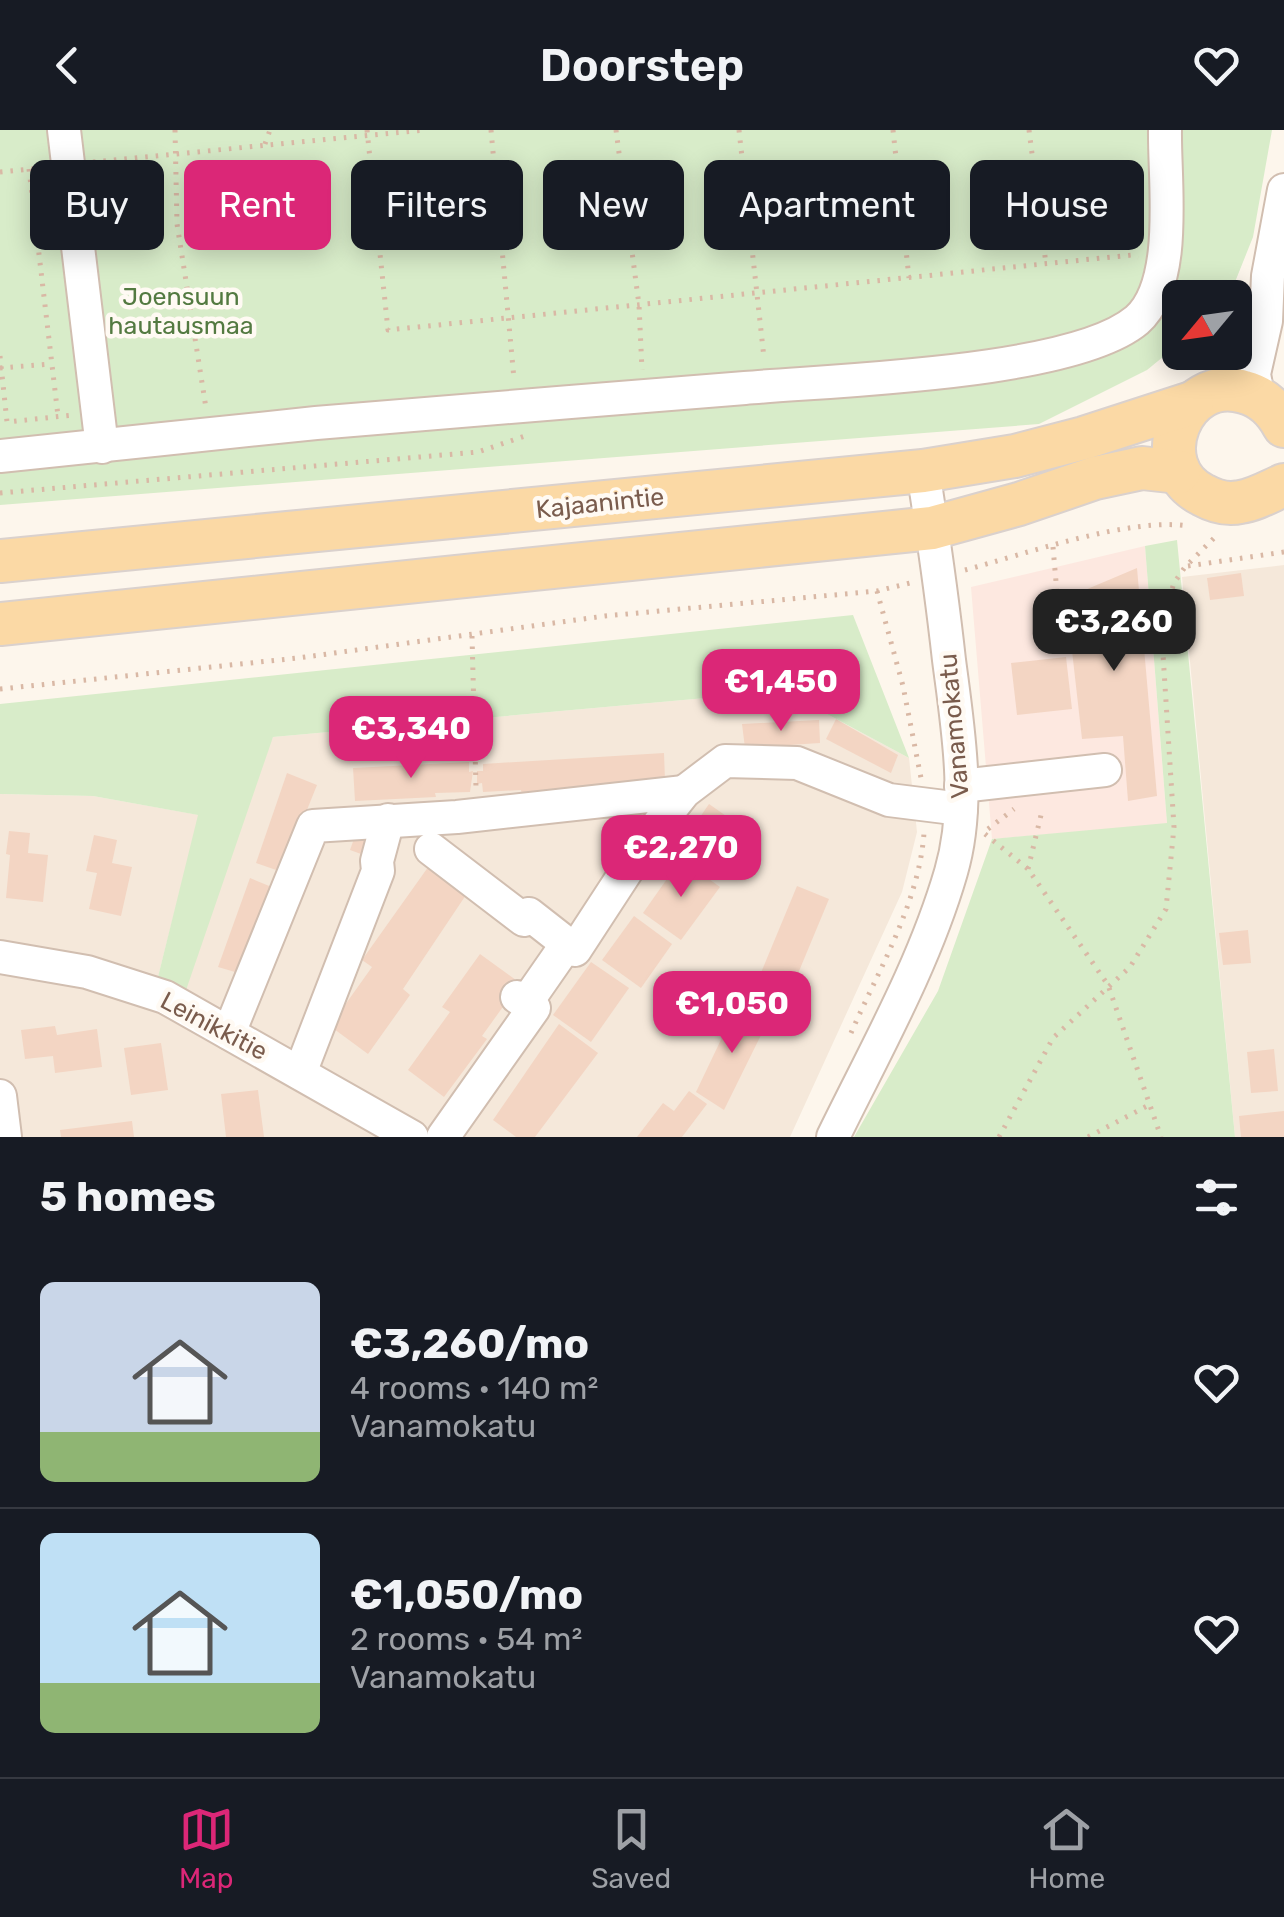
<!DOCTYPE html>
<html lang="en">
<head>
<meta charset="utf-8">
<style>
	body { margin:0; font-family:Rubik,sans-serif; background:#242831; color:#f1f3f6; height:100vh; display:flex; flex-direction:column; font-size:38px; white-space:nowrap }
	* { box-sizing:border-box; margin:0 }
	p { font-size:32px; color:#9ea1a6 }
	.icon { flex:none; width:55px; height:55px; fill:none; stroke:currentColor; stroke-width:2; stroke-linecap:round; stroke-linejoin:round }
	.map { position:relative; height:1007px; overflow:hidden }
	.details { display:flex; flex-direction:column; background:#171b24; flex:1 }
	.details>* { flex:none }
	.banner { position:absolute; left:30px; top:30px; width:1225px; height:90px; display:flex; gap:20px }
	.needle { width:65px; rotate:241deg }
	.buttons { position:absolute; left:1162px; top:150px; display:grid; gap:20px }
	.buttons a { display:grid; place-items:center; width:90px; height:90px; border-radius:15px; background:#171b24; box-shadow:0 5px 25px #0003; font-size:50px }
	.price { position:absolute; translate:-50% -85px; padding:0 22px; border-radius:20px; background:#db2777; color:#fff; font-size:32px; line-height:65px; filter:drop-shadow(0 2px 5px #0008) }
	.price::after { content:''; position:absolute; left:50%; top:60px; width:30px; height:22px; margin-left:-15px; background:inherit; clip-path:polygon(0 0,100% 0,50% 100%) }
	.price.active { background:#222; color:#fff }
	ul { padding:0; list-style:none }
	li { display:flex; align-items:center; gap:30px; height:250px; padding:0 40px }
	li+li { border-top:2px solid #363941 }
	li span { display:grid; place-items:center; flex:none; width:280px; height:200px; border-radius:15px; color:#555 }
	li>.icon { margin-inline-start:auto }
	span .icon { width:120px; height:120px; fill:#fffc; stroke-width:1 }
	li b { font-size:42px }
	h2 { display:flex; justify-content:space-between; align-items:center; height:120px; padding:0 40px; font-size:42px }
	.pill { padding:0 35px; border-radius:15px; background:#171b24; box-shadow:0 5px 25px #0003; font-size:35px; line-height:90px }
	.pill.active { background:#db2777; color:#fff }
	header { display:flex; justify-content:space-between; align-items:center; height:130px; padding:0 40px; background:#171b24; font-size:45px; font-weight:600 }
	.menu { display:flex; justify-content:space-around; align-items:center; height:140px; border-top:2px solid #363941; background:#171b24; font-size:28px; color:#9ea1a6 }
	.menu a { display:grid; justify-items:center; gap:5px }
	.menu .active { color:#db2777 }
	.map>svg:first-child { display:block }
	.residential { fill:#f5e8da }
	.commercial { fill:#fde8e0 }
	.green { fill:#d8ecc9 }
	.building { fill:#f3d5c3 }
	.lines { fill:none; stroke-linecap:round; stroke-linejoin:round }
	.minor-casing { stroke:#d1beb0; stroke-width:36 }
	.major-casing { stroke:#dad1cd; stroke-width:46 }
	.path { stroke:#d9b8a5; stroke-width:5; stroke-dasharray:2.5 8; stroke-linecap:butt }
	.minor { stroke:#fff; stroke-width:32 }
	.major { stroke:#fbd9a5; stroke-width:42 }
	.labels { text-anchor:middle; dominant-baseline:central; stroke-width:9; stroke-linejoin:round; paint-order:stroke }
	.park-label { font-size:25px; fill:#537a41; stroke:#fffaf3 }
	.street-label { font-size:25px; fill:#7a5c4d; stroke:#fffaf3 }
</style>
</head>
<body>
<header><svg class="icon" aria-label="back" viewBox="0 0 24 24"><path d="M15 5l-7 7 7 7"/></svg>Doorstep<svg class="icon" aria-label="heart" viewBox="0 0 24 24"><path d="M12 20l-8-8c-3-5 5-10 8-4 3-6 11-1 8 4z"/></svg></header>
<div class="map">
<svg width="1284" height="1007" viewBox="0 0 1284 1007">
	<rect width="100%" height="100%" fill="#fdf6ec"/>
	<!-- residential -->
	<g class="residential">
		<path d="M1284,435v572h-49l-53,-560z"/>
		<path d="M784,561l125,67 8,74 -15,60 -112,245h-790v-343l93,2 106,19 -43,170 117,-248z"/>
	</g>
	<!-- commercial -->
	<path class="commercial" d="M1145,416l22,278 -175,15 -21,-252z"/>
	<!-- green -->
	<g class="green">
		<path d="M0,0h1272l-19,107 -24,60 -49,1v45l-33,27 -108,54 -1039,81z"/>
		<path d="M1177,410l58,597h-381l84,-146 54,-152 175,-16 -22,-277z"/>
		<path d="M853,485l56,143 -125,-67 -511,46 -89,259 -28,-11 42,-170 -105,-19 -93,-2v-90z"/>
	</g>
	<!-- building -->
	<g class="building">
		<path d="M1137,438l20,228 -29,5 -5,-65 -41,3 -16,-141z"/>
		<path d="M1241,443l3,23 -34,4 -3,-22z"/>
		<path d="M1066,527l6,52 -55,6 -6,-52z"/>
		<path d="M836,589l62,36 -7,18 -65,-34z"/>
		<path d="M819,590l1,23 -75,5 -3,-24z"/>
		<path d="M664,623l1,27 -39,2v7l-104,6 -1,-5 -38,2 -1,-9 -5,1v-13h6v-7z"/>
		<path d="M469,632v10l4,-1 -3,21 -35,1 1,4 -81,4 -2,-33z"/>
		<path d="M287,643l30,12 -35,87 -26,-9z"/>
		<path d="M709,674l40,28 -32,45 -39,-28z"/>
		<path d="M9,701l21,2 -2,20 20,2 -5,47 -37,-4 4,-43 -4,-1z"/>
		<path d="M356,703l24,9 -5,17 -25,-9z"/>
		<path d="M94,705l23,5 -5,23 20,4 -11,49 -32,-7 8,-36 -11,-2z"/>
		<path d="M436,726l38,27 -71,106 7,6 -42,59 -38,-28 42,-59 -10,-7z"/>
		<path d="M681,729l39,28 -39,53 -38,-27z"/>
		<path d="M250,748l24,10 -22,89 -34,-10z"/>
		<path d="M797,756l32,13 -37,89 -32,-13z"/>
		<path d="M634,786l38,28 -31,44 -39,-28z"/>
		<path d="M1248,800l3,33 -28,2 -4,-32z"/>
		<path d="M480,824l40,29 -38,53 5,3 -43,58 -36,-27 42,-58 -8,-5z"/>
		<path d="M591,832l38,26 -38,54 -38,-27z"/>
		<path d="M738,874l31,15 -45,91 -28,-18z"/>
		<path d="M559,894l39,29 -63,84h-19l-23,-17z"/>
		<path d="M55,896l2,9 40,-6 5,38 -47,6 -2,-17 -28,3 -4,-29z"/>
		<path d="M161,913l7,47 -37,5 -7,-47z"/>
		<path d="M1274,919l4,42 -27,2 -4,-41z"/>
		<path d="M258,960l6,47h-38l-5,-43z"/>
		<path d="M689,961l18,13 -25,33h-45l26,-34 11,8z"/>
		<path d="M1284,981v26h-43l-2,-21z"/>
		<path d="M132,991l2,16h-73l-1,-7z"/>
	</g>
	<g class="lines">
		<defs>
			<g id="minor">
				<path d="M64,0l38,317"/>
				<path d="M1258,266l-4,-22 12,-53 2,-45 16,-86"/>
				<path d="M0,326c105,-10 211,-23 316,-33 143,-13 286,-23 429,-35 89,-8 328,-14 392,-68 42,-37 27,-139 28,-190"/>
				<path d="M961,656l144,-16"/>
				<path d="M431,719l93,71 5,-6 46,36 75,-115 34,-43 41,-31 72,2 92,37 72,9"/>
				<path d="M0,827l87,15 78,25 247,140"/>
				<path d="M526,873l41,-59"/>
				<path d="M229,903l84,-207 144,-9 227,-25"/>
				<path d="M300,943l78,-202 -1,-10 11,-41"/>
				<path d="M0,966l5,41"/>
				<path d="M443,1007l91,-129 -17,-11"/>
				<path d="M833,1007c42,-86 91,-172 118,-265 20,-68 7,-143 -2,-212 -7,-63 -16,-126 -26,-189"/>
			</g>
			<g id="major">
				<path d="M1284,296c-9,-17 -21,-29 -40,-34 -62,-19 -99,74 -41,103 11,6 24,10 37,7 15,-2 30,-11 44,-17"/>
				<path d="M0,431l923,-90 92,-15 69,-18 108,-35"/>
				<path d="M0,494l932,-96 87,-24 76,-26 47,-10 37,4"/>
			</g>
		</defs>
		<!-- minor casing -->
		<use href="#minor" class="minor-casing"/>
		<!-- major casing -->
		<use href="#major" class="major-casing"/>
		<!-- path -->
		<g class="path">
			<path d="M175,0l2,94 29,184"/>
			<path d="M367,0l21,200 744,-75 6,3"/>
			<path d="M491,0l23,249"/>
			<path d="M616,0l23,175 3,65"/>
			<path d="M739,0l25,228"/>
			<path d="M893,0l16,148"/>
			<path d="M1029,0l17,134"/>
			<path d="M265,14l5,-14"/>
			<path d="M93,32l331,-32"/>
			<path d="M29,39l29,247"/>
			<path d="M0,42l43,-4"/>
			<path d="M0,226l7,66 66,-7"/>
			<path d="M0,238l50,-4"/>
			<path d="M0,363l478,-41 47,-16"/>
			<path d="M1053,417l8,92"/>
			<path d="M1188,436l96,-14"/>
			<path d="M965,440c60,-16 165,-53 223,-44"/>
			<path d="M877,461l26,95 18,92"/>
			<path d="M472,506l4,152"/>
			<path d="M0,559l298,-31 307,-42 272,-25 33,-8"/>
			<path d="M988,699l26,-20"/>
			<path d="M985,704l43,35 80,116 53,152"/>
			<path d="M1028,739l14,-58"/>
			<path d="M851,903c27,-62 68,-130 73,-200"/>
			<path d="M999,1007l54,-99 77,-71 36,-58 8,-82 -13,-204 13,-40 11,-16 34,-34"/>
			<path d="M1088,1007l61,-32"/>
		</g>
		<!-- minor -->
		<use href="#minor" class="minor"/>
		<!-- major -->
		<use href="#major" class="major"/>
	</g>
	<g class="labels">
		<!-- park labels -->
		<g class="park-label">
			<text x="181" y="166">Joensuun<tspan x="181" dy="29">hautausmaa</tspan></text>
		</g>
		<!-- street labels -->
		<g class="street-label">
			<text transform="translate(600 373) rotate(-6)">Kajaanintie</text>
			<text transform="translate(954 596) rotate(-95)">Vanamokatu</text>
			<text transform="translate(214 896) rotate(28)">Leinikkitie</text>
		</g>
	</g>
</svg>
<div class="buttons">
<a><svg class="needle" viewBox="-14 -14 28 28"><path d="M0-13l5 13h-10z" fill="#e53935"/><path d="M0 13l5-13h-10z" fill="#9ea1a6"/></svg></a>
</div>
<b class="price active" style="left:1114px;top:544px">€3,260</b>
<b class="price" style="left:781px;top:604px">€1,450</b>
<b class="price" style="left:411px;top:651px">€3,340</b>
<b class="price" style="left:681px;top:770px">€2,270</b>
<b class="price" style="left:732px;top:926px">€1,050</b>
<div class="banner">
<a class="pill">Buy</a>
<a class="pill active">Rent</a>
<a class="pill">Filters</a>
<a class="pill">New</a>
<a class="pill">Apartment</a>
<a class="pill">House</a>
</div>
</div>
<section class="details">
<h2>5 homes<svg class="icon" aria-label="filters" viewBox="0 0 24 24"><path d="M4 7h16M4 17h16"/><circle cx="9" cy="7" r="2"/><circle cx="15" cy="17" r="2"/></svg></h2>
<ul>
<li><span style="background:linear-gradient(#c9d6e8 75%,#8fb573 0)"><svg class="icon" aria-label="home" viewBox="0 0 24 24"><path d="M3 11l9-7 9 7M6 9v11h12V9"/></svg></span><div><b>€3,260/mo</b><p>4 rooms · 140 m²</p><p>Vanamokatu</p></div><svg class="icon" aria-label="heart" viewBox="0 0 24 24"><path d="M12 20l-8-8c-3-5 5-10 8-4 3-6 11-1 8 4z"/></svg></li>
<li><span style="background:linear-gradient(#bfe0f5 75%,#8fb573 0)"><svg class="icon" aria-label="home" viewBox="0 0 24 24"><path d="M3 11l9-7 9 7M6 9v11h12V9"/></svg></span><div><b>€1,050/mo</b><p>2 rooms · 54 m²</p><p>Vanamokatu</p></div><svg class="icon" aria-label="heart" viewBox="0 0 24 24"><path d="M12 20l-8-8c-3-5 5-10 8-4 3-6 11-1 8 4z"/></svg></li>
</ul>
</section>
<nav class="menu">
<a class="active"><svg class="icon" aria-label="map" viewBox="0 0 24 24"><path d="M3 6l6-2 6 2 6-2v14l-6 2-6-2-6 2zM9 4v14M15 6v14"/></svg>Map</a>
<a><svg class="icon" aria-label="saved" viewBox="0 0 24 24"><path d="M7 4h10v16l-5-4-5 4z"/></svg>Saved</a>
<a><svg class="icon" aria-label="home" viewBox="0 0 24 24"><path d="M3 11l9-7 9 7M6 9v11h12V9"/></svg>Home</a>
</nav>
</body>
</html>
